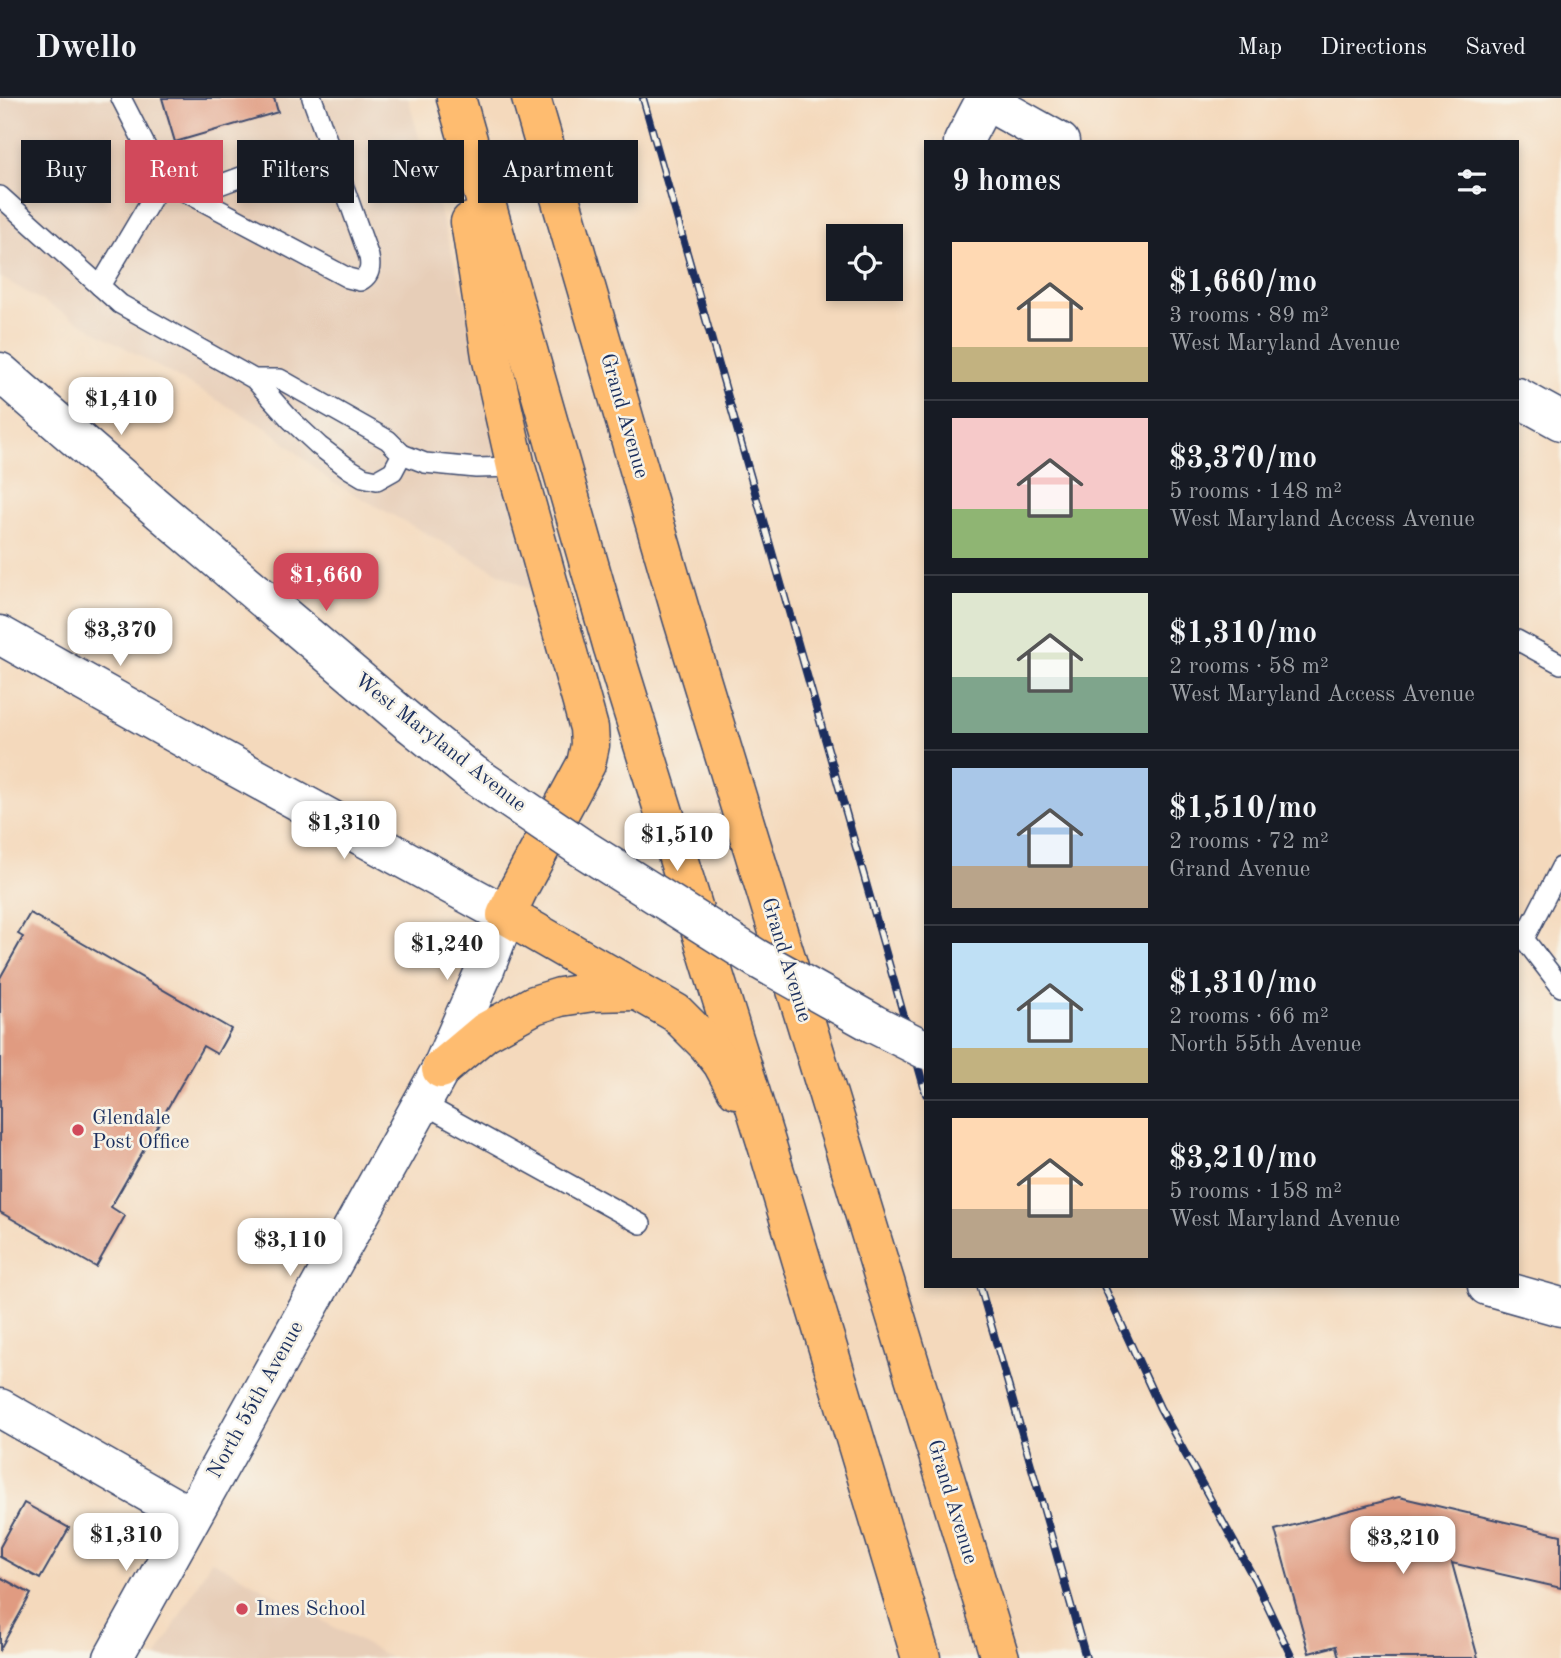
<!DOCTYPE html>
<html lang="en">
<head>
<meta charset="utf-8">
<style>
	body { margin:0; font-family:"Old Standard TT",serif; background:#242831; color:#f1f3f6; height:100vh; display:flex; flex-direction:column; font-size:26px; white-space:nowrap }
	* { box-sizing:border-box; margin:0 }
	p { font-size:23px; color:#9ea1a6 }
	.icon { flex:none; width:38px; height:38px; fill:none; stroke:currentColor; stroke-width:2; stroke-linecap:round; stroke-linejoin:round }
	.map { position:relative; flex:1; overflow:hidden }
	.panel { position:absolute; left:924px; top:42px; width:595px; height:1148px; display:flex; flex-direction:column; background:#171b24; border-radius:0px; box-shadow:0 4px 10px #0003 }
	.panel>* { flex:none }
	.guide { position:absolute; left:21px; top:42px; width:665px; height:63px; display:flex; gap:14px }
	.buttons { position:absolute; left:826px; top:126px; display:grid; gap:14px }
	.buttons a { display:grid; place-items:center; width:77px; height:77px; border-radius:0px; background:#171b24; box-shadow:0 4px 10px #0003; font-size:35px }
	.price { position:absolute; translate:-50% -60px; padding:0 16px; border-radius:14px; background:#fff; color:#222; font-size:23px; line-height:46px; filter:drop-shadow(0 2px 4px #0008) }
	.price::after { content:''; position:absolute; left:50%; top:42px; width:21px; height:16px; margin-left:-10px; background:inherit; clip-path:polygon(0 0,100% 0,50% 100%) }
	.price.active { background:#d1495b; color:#fff }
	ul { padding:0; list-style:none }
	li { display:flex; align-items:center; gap:21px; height:175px; padding:0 28px }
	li+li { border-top:2px solid #363941 }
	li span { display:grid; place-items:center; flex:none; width:196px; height:140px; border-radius:0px; color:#555 }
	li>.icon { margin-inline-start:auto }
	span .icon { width:84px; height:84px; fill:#fffc; stroke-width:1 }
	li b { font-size:30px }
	h2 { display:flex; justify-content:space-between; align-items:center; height:84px; padding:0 28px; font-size:30px }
	.pill { padding:0 24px; border-radius:0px; background:#171b24; box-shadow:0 4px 10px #0003; font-size:24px; line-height:63px }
	.pill.active { background:#d1495b; color:#fff }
	header { display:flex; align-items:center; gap:42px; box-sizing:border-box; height:98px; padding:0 35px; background:#171b24; border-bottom:2px solid #363941 }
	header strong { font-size:33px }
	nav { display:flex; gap:38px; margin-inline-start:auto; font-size:24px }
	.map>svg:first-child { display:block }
	.built { fill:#e7ceb8 }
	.building { fill:#e09b81 }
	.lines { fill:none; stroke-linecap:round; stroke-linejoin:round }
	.service-casing { stroke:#3c486c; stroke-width:22 }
	.minor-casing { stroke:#3c486c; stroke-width:41 }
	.tertiary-casing { stroke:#3c486c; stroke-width:41 }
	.trunk-casing { stroke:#3c486c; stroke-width:41 }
	.service { stroke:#fff; stroke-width:19 }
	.minor { stroke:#fff; stroke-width:38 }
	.tertiary { stroke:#fff; stroke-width:38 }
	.trunk { stroke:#febc70; stroke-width:38 }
	.rail-casing { stroke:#1b2f5e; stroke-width:8 }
	.rail { stroke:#f7f3e8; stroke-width:5; stroke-dasharray:16; stroke-linecap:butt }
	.tertiary-bridge-casing { stroke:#3c486c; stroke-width:41; stroke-linecap:butt }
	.tertiary-bridge { stroke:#fff; stroke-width:38 }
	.poi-dot { fill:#d1495b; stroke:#f7f3e8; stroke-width:2.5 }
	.labels { text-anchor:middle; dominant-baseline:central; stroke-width:5; stroke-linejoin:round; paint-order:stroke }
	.street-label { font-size:21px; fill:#1b2f5e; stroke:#f7f3e8 }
	.poi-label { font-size:21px; fill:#1b2f5e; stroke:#f7f3e8; text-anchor:start }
</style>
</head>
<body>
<header>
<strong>Dwello</strong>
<nav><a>Map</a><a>Directions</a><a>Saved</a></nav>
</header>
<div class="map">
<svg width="1561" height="1560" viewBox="0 0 1561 1560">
	<rect width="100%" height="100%" fill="#f7f3e8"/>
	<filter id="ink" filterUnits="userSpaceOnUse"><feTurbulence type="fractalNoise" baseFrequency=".0143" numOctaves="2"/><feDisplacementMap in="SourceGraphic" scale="14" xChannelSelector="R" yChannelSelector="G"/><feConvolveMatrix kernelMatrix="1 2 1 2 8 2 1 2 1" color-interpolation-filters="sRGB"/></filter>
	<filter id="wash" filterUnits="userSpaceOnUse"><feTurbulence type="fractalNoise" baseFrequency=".00686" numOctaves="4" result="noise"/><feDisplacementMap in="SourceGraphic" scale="28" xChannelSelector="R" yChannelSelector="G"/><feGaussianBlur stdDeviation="1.57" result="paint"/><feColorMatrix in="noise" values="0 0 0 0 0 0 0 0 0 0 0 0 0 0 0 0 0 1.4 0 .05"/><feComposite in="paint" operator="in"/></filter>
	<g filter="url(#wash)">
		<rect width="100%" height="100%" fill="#f4d9bc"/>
		<!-- built -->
		<g class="built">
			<path d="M0,0h408l84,298 42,196 -204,-111 -60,-51 -270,-153z"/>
			<path d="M211,1462l180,98h-235z"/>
		</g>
		<g id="blocks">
			<!-- building -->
			<g class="building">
				<path d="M162,0h112l4,14 -103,30z"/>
				<path d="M30,815l201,116 -14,25 -14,-8 -92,161 14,9 -29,51 -96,-55v-234l23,-41 -5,-3z"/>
				<path d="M1399,1399l162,38v53l-109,-25 26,95h-139l-3,-12 -27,7 -34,-123z"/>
				<path d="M24,1405l45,25 -29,51 -40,-22v-10z"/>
				<path d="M0,1479l31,17 -31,55z"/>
			</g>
		</g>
	</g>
	<g filter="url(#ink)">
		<use href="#blocks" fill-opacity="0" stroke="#3c486c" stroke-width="2"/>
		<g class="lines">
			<defs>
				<g id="service">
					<path d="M121,0l42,82"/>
					<path d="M192,97l136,-50"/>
					<path d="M0,98l120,108 134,75 36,40 29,27 29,22 15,9 14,3 16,-9 9,-17 -14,-14 -108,-61h-26"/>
					<path d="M100,188l63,-106 185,98 12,3c10,-5 11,-14 9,-24l-57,-159"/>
					<path d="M402,356l23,9 51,5 40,-1"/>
					<path d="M1517,542l44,24"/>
					<path d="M1561,769l-37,72 37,48"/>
					<path d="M422,1005l219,121"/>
				</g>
				<g id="minor">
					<path d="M963,44l22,-42"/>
					<path d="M0,1310l191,109"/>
				</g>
				<g id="tertiary">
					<path d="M986,0l-1,2 75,42"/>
					<path d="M0,274l153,133 258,219"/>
					<path d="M1517,299l44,24"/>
					<path d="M0,537l210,118 296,162 -20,52 -45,102 -328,589"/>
					<path d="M1487,1188l74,21"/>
				</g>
				<g id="trunk">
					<path d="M456,0l157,550 153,494 155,516"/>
					<path d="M531,0l151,519 318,1041"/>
					<path d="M470,124l21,134 25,111 73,261 1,17 -4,19 -67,124 -13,27 170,98 31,31 15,19 14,26"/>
					<path d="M441,971l44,-37 49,-27 26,-8 33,-5 44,-1"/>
				</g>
			</defs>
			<!-- service casing -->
			<use href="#service" class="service-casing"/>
			<!-- minor casing -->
			<use href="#minor" class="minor-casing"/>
			<!-- tertiary casing -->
			<use href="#tertiary" class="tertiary-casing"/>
			<!-- trunk casing -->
			<use href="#trunk" class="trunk-casing"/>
			<!-- service -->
			<use href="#service" class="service"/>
			<!-- minor -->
			<use href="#minor" class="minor"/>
			<!-- tertiary -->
			<use href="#tertiary" class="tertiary"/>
			<!-- trunk -->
			<use href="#trunk" class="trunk"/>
			<defs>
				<g id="rail">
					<path d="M643,0l283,996"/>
					<path d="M980,1188l106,372"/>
					<path d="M1104,1188l56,122 95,172 37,78"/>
				</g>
			</defs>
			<!-- rail casing -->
			<use href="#rail" class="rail-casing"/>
			<!-- rail -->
			<use href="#rail" class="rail"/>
			<defs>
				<path id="tertiary-bridge" d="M411,626l62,50 106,72 177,112 118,66 52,26"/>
			</defs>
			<!-- tertiary-bridge casing -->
			<use href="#tertiary-bridge" class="tertiary-bridge-casing"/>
			<!-- tertiary-bridge -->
			<use href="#tertiary-bridge" class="tertiary-bridge"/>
		</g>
	</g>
	<!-- markers -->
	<g class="poi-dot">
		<circle cx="78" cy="1032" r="7"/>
		<circle cx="242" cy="1511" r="7"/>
	</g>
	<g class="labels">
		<!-- street labels -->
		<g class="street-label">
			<text transform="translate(624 318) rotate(74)">Grand Avenue</text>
			<text transform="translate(440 645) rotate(38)">West Maryland Avenue</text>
			<text transform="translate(786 862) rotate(73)">Grand Avenue</text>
			<text transform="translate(256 1302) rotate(-61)">North 55th Avenue</text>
			<text transform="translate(952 1404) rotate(73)">Grand Avenue</text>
		</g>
		<!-- poi labels -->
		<g class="poi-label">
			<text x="92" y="1020">Glendale<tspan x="92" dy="24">Post Office</tspan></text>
			<text x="256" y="1511">Imes School</text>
		</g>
	</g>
</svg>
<div class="buttons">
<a><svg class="icon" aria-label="locate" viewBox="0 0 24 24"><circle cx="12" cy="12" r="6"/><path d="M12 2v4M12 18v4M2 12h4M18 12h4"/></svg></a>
</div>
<b class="price" style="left:121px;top:339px">$1,410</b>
<b class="price active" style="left:326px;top:515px">$1,660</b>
<b class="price" style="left:120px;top:570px">$3,370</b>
<b class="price" style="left:344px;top:763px">$1,310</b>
<b class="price" style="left:677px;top:775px">$1,510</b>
<b class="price" style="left:447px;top:884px">$1,240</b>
<b class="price" style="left:290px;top:1180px">$3,110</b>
<b class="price" style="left:126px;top:1475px">$1,310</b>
<b class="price" style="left:1403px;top:1478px">$3,210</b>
<div class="guide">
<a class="pill">Buy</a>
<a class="pill active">Rent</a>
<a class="pill">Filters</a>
<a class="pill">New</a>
<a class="pill">Apartment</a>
</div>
<section class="panel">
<h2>9 homes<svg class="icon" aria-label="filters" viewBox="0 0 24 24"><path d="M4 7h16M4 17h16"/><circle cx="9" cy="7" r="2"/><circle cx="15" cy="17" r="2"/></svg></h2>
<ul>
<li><span style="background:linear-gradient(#ffd9b3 75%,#c2b280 0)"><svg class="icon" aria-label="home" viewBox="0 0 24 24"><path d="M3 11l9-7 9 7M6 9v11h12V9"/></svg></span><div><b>$1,660/mo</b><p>3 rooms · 89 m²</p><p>West Maryland Avenue</p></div></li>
<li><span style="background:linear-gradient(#f6c9c9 65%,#8fb573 0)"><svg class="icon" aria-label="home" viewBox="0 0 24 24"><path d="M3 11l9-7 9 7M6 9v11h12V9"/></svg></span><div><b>$3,370/mo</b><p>5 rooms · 148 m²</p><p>West Maryland Access Avenue</p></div></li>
<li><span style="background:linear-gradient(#dfe7d0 60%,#7fa58c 0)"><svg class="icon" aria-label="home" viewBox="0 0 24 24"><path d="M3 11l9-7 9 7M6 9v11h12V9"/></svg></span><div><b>$1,310/mo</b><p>2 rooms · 58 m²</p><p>West Maryland Access Avenue</p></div></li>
<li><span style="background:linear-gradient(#a9c7e8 70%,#b9a48a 0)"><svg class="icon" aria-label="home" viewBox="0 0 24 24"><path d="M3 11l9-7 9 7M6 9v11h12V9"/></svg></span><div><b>$1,510/mo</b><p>2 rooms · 72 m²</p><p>Grand Avenue</p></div></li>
<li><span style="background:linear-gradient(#bfe0f5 75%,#c2b280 0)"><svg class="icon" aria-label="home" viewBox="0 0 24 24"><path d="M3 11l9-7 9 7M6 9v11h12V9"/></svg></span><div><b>$1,310/mo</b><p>2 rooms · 66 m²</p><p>North 55th Avenue</p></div></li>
<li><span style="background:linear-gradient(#ffd9b3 65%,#b9a48a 0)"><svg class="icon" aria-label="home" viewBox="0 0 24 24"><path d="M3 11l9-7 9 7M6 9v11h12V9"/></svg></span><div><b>$3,210/mo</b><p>5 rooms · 158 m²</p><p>West Maryland Avenue</p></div></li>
</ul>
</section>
</div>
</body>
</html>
